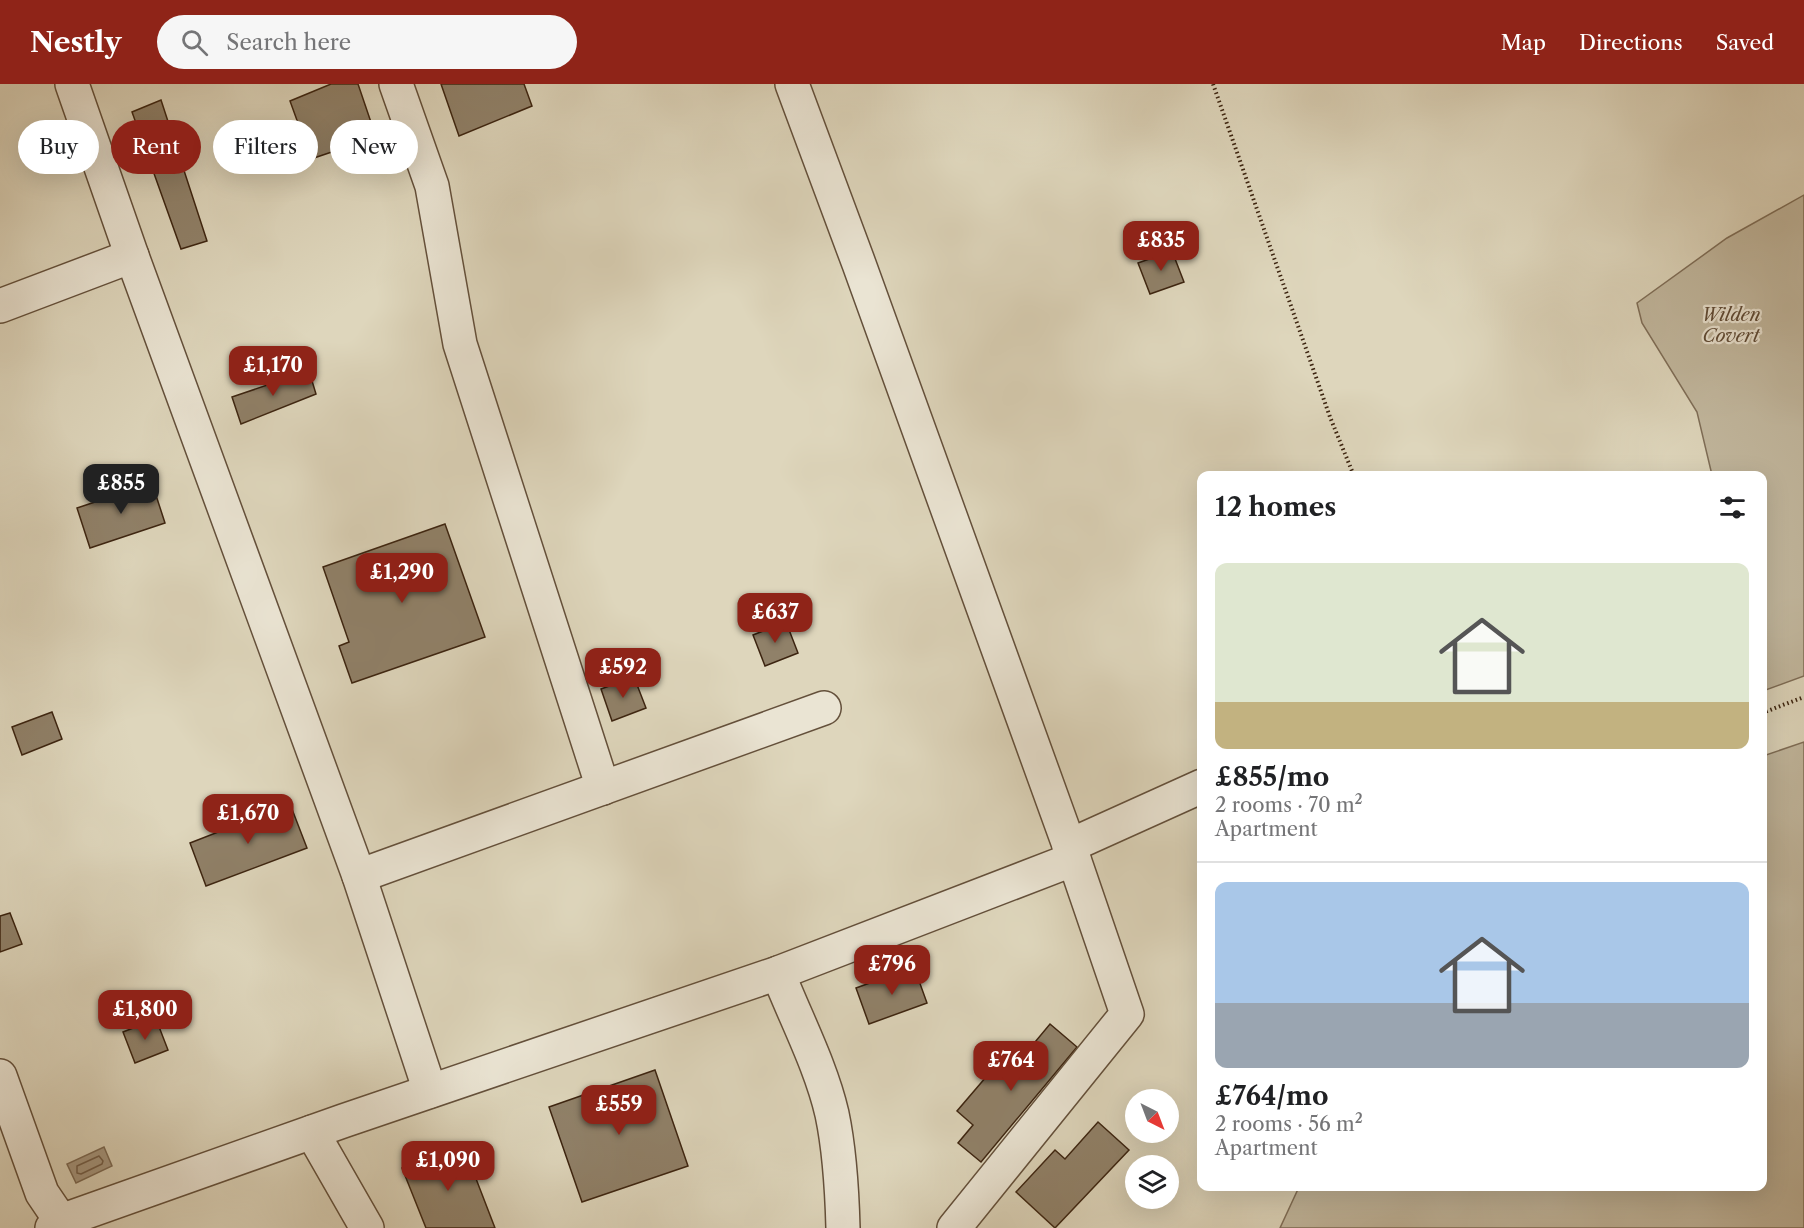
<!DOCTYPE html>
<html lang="en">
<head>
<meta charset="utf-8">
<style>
	body { margin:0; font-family:"Libre Caslon Text",serif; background:#f6f6f6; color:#202124; height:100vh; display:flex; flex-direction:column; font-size:22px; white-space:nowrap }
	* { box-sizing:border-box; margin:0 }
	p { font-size:20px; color:#757577 }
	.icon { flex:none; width:33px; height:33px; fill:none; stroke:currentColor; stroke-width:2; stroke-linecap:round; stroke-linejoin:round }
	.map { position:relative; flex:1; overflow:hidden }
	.side { position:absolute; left:1197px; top:387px; width:570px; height:720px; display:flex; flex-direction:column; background:#fff; border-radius:12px; box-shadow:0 6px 24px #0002 }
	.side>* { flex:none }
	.top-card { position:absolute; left:18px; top:36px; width:570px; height:54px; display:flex; gap:12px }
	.needle { width:39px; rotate:138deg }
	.controls { position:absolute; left:1125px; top:1005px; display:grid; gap:12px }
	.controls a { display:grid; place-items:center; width:54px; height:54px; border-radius:50%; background:#fff; box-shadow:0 6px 24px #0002; font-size:30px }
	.price { position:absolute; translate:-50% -51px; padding:0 14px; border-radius:12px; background:#8f2418; color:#fff; font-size:20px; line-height:39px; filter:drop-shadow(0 2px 3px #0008) }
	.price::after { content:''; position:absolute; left:50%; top:36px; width:18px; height:14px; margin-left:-9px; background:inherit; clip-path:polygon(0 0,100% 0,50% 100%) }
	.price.on { background:#222; color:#fff }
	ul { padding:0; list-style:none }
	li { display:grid; align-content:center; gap:12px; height:318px; padding:0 18px }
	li+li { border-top:2px solid #e0e0e0 }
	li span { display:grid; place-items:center; height:186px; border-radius:12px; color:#555 }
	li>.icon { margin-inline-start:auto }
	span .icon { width:108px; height:108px; fill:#fffc; stroke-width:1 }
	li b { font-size:26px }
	h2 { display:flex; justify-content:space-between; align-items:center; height:72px; padding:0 18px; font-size:26px }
	.tag { padding:0 21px; border-radius:27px; background:#fff; box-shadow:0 6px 24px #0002; font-size:21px; line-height:54px }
	.tag.on { background:#8f2418; color:#fff }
	header { display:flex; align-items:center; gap:36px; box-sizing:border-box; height:84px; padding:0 30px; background:#8f2418; color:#fff }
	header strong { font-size:28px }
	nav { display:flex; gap:33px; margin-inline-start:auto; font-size:21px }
	.search { width:420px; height:54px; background:#f6f6f6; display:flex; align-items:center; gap:15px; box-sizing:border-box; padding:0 21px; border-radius:33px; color:#757577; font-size:22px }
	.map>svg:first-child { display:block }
	.green { fill:#c2b89f; stroke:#7f6e58; stroke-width:1.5 }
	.water { fill:#a79982; stroke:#7c6a54; stroke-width:1.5 }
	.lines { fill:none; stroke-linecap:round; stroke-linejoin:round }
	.shore { stroke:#725e49; stroke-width:1.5 }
	.building { fill:#908169; stroke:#3c2410; stroke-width:1.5 }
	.minor-casing { stroke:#64503b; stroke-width:36 }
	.path { stroke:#3c2410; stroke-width:4; stroke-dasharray:1.5 3; stroke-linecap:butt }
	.minor { stroke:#eae4d3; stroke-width:33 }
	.labels { text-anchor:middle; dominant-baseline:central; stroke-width:4.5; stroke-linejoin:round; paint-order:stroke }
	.park-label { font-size:18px; font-style:italic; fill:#5e4934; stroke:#eae4d3 }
</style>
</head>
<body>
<header>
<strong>Nestly</strong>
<div class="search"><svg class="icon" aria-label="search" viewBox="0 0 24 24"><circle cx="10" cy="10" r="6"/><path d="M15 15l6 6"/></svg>Search here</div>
<nav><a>Map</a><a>Directions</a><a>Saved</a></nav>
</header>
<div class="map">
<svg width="1804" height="1144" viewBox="0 0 1804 1144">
	<rect width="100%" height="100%" fill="#ded6bc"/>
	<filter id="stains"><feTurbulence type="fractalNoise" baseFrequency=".00333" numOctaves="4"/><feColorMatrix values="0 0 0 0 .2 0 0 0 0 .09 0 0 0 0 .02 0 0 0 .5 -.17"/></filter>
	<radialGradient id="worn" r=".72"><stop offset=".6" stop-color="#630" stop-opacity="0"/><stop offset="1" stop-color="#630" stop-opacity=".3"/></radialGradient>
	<!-- green -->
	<g class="green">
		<path d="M1804,111v481l-41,15 -1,-215 -50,-1 -15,-63 -55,-89 -5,-20 90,-65z"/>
		<path d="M1804,658v486h-524l19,-41 463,-1 1,-430z"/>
	</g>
	<!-- water -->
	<path class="water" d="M104,1063l8,19 -36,17 -9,-19z"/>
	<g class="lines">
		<!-- shore -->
		<path class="shore" d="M99,1072l4,5 -1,3 -21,10 -4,-1v-7z"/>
	</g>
	<!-- building -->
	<g class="building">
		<path d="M331,0h27l18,53 -65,22 -21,-58z"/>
		<path d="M441,0h83l8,22 -73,30z"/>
		<path d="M161,16l46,141 -26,8 -49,-137z"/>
		<path d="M1172,167l12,31 -34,12 -12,-31z"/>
		<path d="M309,287l7,23 -75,30 -9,-27z"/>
		<path d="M152,399l13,40 -75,25 -13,-40z"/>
		<path d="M445,440l40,113 -133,46 -13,-37 10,-4 -26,-75z"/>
		<path d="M786,538l12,31 -33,13 -12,-31z"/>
		<path d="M634,593l12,31 -34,13 -11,-32z"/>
		<path d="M52,628l10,27 -40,16 -10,-28z"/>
		<path d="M290,720l17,44 -101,38 -16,-43z"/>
		<path d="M10,829l12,31 -22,8v-36z"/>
		<path d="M914,883l13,36 -58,21 -13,-36z"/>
		<path d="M156,935l12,31 -33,13 -12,-31z"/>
		<path d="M1050,940l27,23 -96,115 -23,-19 15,-18 -16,-14 41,-48 12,9z"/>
		<path d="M655,986l33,96 -106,36 -33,-95z"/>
		<path d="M1098,1038l31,28 -74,78 -39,-36 39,-42 10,9z"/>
		<path d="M463,1061l32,83h-69l-24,-60z"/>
	</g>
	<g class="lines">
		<defs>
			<g id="minor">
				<path d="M72,0l60,172 227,620 71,215"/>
				<path d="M396,0l36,102 28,158 143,444"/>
				<path d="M0,222l132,-50"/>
				<path d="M1069,762l133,-60"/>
				<path d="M359,792l465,-168"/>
				<path d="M778,889c18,46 43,93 54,141 8,38 10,76 11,114"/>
				<path d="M0,992l42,117 19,28"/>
				<path d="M312,1048l55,96"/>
				<path d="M52,1144l9,-7 282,-100 435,-148 296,-114 -215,-595 -67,-180"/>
				<path d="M954,1144l173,-214 -53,-155"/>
			</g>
		</defs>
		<!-- minor casing -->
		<use href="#minor" class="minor-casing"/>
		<!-- path -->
		<g class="path">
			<path d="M1213,0l117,333 24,59"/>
			<path d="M1762,629l42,-16"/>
		</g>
		<!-- minor -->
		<use href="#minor" class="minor"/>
	</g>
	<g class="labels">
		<!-- park labels -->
		<g class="park-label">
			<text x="1731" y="231">Wilden<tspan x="1731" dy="21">Covert</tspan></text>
		</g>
	</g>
	<rect width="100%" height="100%" filter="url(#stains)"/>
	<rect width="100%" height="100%" fill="url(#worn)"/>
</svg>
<div class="controls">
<a><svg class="needle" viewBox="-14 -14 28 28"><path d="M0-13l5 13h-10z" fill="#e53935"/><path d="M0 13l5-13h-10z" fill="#757577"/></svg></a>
<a><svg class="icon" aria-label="layers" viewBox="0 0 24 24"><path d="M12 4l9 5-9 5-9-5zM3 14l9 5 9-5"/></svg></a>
</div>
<b class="price" style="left:1161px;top:188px">£835</b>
<b class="price" style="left:273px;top:313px">£1,170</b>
<b class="price on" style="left:121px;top:431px">£855</b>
<b class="price" style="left:402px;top:520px">£1,290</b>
<b class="price" style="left:775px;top:560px">£637</b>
<b class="price" style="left:623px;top:615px">£592</b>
<b class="price" style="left:248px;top:761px">£1,670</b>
<b class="price" style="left:892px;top:912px">£796</b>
<b class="price" style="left:145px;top:957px">£1,800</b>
<b class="price" style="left:1011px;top:1008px">£764</b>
<b class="price" style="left:619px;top:1052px">£559</b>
<b class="price" style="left:448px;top:1108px">£1,090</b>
<div class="top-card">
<a class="tag">Buy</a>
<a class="tag on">Rent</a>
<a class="tag">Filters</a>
<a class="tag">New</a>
</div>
<section class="side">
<h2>12 homes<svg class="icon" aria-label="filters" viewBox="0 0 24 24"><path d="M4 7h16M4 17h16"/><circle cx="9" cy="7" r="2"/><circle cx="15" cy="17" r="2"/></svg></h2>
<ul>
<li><span style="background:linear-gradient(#dfe7d0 75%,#c2b280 0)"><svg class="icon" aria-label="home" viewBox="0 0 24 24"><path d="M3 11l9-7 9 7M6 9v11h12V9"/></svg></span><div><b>£855/mo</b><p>2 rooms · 70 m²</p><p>Apartment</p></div></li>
<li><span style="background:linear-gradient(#a9c7e8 65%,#9aa5b1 0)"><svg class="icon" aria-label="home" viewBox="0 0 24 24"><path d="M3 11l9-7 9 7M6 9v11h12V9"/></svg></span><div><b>£764/mo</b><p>2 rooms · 56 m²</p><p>Apartment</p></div></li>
</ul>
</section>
</div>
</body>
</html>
